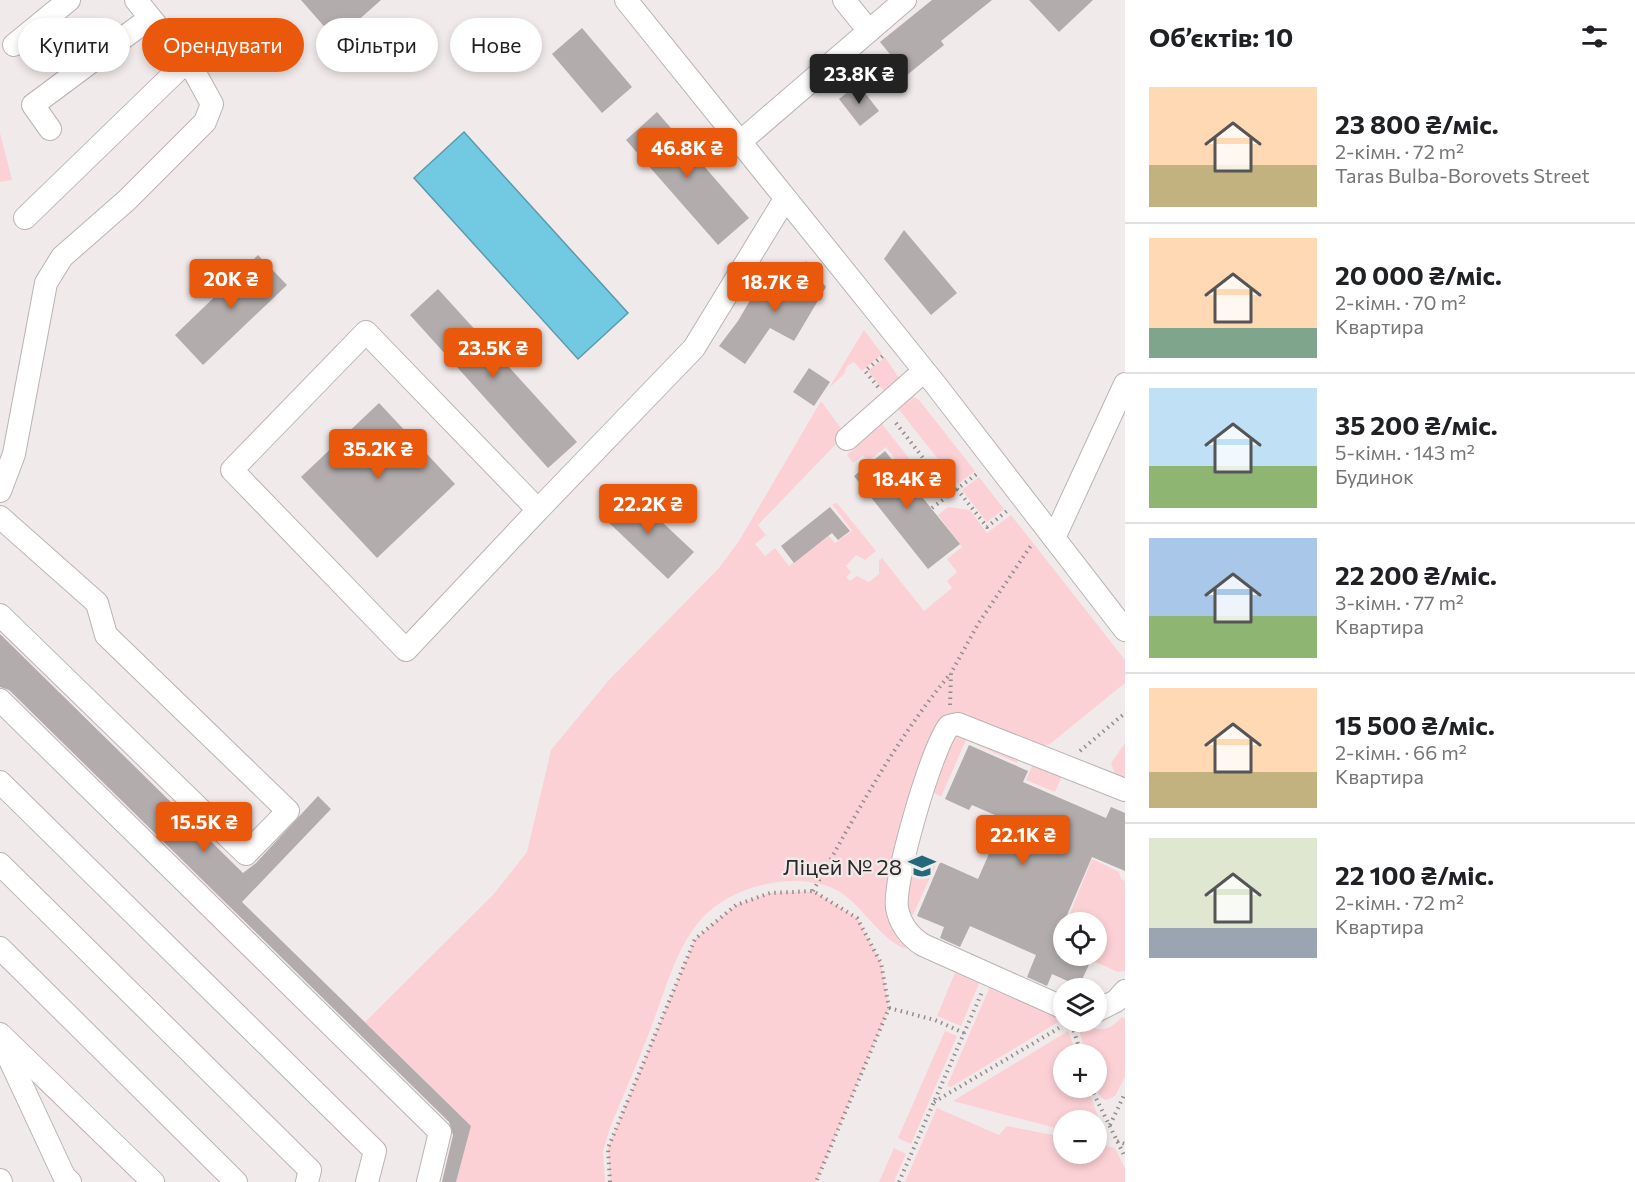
<!DOCTYPE html>
<html lang="uk">
<head>
<meta charset="utf-8">
<style>
	body { margin:0; font-family:Commissioner,sans-serif; background:#f2f2f2; color:#202124; height:100vh; display:flex; flex-direction:column; font-size:22px; white-space:nowrap }
	* { box-sizing:border-box; margin:0 }
	p { font-size:20px; color:#757577 }
	.icon { flex:none; width:33px; height:33px; fill:none; stroke:currentColor; stroke-width:2; stroke-linecap:round; stroke-linejoin:round }
	.map { position:relative; flex:1; overflow:hidden }
	.sheet { display:flex; flex-direction:column; background:#fff; width:510px }
	.sheet>* { flex:none }
	.top-card { position:absolute; left:18px; top:18px; width:570px; height:54px; display:flex; gap:12px }
	.tools { position:absolute; left:1053px; top:912px; display:grid; gap:12px }
	.tools a { display:grid; place-items:center; width:54px; height:54px; border-radius:50%; background:#fff; box-shadow:0 3px 9px #0003; font-size:30px }
	.price { position:absolute; translate:-50% -51px; padding:0 14px; border-radius:6px; background:#ea580c; color:#fff; font-size:20px; line-height:39px; filter:drop-shadow(0 2px 3px #0008) }
	.price::after { content:''; position:absolute; left:50%; top:36px; width:18px; height:14px; margin-left:-9px; background:inherit; clip-path:polygon(0 0,100% 0,50% 100%) }
	.price.active { background:#222; color:#fff }
	ul { padding:0; list-style:none }
	li { display:flex; align-items:center; gap:18px; height:150px; padding:0 24px }
	li+li { border-top:2px solid #e0e0e0 }
	li span { display:grid; place-items:center; flex:none; width:168px; height:120px; border-radius:0px; color:#555 }
	li>.icon { margin-inline-start:auto }
	span .icon { width:72px; height:72px; fill:#fffc; stroke-width:1 }
	li b { font-size:26px }
	h2 { display:flex; justify-content:space-between; align-items:center; height:72px; padding:0 24px; font-size:26px }
	.chip { padding:0 21px; border-radius:27px; background:#fff; box-shadow:0 3px 9px #0003; font-size:21px; line-height:54px }
	.chip.active { background:#ea580c; color:#fff }
	main { display:flex; flex:1; min-height:0 }
	.map>svg:first-child { display:block }
	.green { fill:#fcd1d5 }
	.water { fill:#71cae2; stroke:#5c99aa; stroke-width:1.5 }
	.building { fill:#b2acac }
	.lines { fill:none; stroke-linecap:round; stroke-linejoin:round }
	.minor-casing { stroke:#bab3b4; stroke-width:24 }
	.path { stroke:#928d8d; stroke-width:4; stroke-dasharray:1.5 4.5; stroke-linecap:butt }
	.minor { stroke:#fff; stroke-width:22 }
	.labels { text-anchor:middle; dominant-baseline:central; stroke-width:4.5; stroke-linejoin:round; paint-order:stroke }
	.poi-label { font-size:22px; fill:#2b2828; stroke:#f1eaea; text-anchor:end }
</style>
</head>
<body>
<main>
<div class="map">
<svg width="1125" height="1182" viewBox="0 0 1125 1182">
	<rect width="100%" height="100%" fill="#f1eaea"/>
	<!-- green -->
	<g class="green">
		<path d="M0,133l12,47 -12,2z"/>
		<path d="M864,330l18,24 -20,17 -8,-9 -7,4 -3,8 -15,14z"/>
		<path d="M885,357l14,21 -13,16 -18,-23z"/>
		<path d="M912,396l7,4 56,71 -17,13 -62,-78z"/>
		<path d="M821,401l22,30 -6,12 -79,82 8,10 -11,9 10,12 10,-8 14,18 40,-30 6,7 17,-12 -20,-27 5,-1 39,48 -11,9 -9,-5 -10,11 5,6 -5,5 4,4 7,-5 12,6 10,-8v-13l3,-3 42,53 28,-23 -5,-7 10,-9 -10,-13 15,-12 -24,-32 10,-8 22,3 17,23 24,-18 114,145v23l-75,61 -7,2 -75,-29 -57,76 -6,156c-32,-14 -47,-55 -81,-64 -42,-12 -99,4 -126,38 -23,28 -32,66 -45,99 -13,36 -29,71 -43,106l-7,23 2,31h-149l15,-56 -106,-104 128,-127 34,-43 24,-102 58,-70 110,-112 20,-27z"/>
		<path d="M882,424l48,61 -9,7 -35,-45 -18,14 -5,-6 -10,8 -6,-8z"/>
		<path d="M979,477l25,32 -17,13 -25,-32z"/>
		<path d="M959,735l60,22 -2,6 -51,-23 -25,57 -8,-5 -1,-8 22,-47z"/>
		<path d="M1125,743v41l-9,-7 -5,-14z"/>
		<path d="M1033,764l29,12 -7,16 -29,-12z"/>
		<path d="M927,859l10,3 -24,53 -4,-4c-2,-16 0,-45 18,-52z"/>
		<path d="M1092,859l27,13 2,7 4,2v90l-7,1 -25,-11 13,-29 -9,-5 -1,-5 -29,-1z"/>
		<path d="M813,891l44,27 24,45 8,45 -73,174h-206l-2,-34 87,-209 41,-34 34,-12z"/>
		<path d="M957,968l24,11 -20,47 -24,-10z"/>
		<path d="M991,984l72,35 -112,68 -4,-1z"/>
		<path d="M1122,1017l3,2v58l-10,19 -9,4c-16,-7 -10,-30 -10,-46h-10l-9,-31c19,7 30,11 45,-6z"/>
		<path d="M945,1031l12,5 -46,108 -13,-6z"/>
		<path d="M1068,1031l9,23h-13v34h24l13,38 -4,10 -1,-16h-32l-1,10 -110,-29z"/>
		<path d="M937,1108l62,27 8,-9 56,11 1,17h32l1,-10 18,4 10,20v14h-220z"/>
		<path d="M894,1148l12,6 -12,28h-15z"/>
	</g>
	<!-- water -->
	<path class="water" d="M464,132l164,181 -50,46 -164,-181z"/>
	<!-- building -->
	<g class="building">
		<path d="M301,0h80l-45,40z"/>
		<path d="M932,0h60l-51,41 3,4 -37,30 -27,-33z"/>
		<path d="M1029,0h64l-34,32z"/>
		<path d="M582,28l50,59 -30,26 -50,-59z"/>
		<path d="M858,84l21,27 -19,15 -21,-27z"/>
		<path d="M657,112l92,106 -31,27 -92,-105z"/>
		<path d="M904,230l53,63 -26,22 -47,-56z"/>
		<path d="M258,255l29,30 -84,80 -28,-30z"/>
		<path d="M806,261l20,26 -32,54 -24,-13 -25,36 -26,-18 19,-25 18,-31 15,8 16,-28 10,6z"/>
		<path d="M438,289l139,153 -29,26 -138,-153z"/>
		<path d="M809,368l21,14 -16,24 -21,-14z"/>
		<path d="M379,403l76,81 -78,74 -76,-81z"/>
		<path d="M885,451l75,93 -32,25 -74,-93z"/>
		<path d="M628,490l66,62 -26,27 -65,-62z"/>
		<path d="M830,507l20,24 -12,9 -6,-7 -38,30 -13,-17z"/>
		<path d="M0,634l243,239 13,-10 62,-67 13,13 -89,93 229,224 -15,56h-14l11,-47 -4,-13 -440,-432 -9,-3z"/>
		<path d="M969,745l59,26 -5,11 83,36 5,-11 14,6v58l-33,-14 -28,65v34h29l-14,30 -27,-12 -5,12 -20,-9 9,-22 -66,-29 -10,21 -20,-9 4,-11 -27,-11 23,-54 38,17 26,-60 -32,-14 -3,5 -24,-11z"/>
	</g>
	<g class="lines">
		<defs>
			<g id="minor">
				<path d="M626,0l309,384 190,246"/>
				<path d="M844,0l25,31"/>
				<path d="M14,45l55,-45"/>
				<path d="M50,129l-17,-24 117,-87"/>
				<path d="M740,142l165,-142"/>
				<path d="M25,218l161,-156"/>
				<path d="M847,439l77,-68"/>
				<path d="M0,491l14,-37 32,-171 16,-26 65,-57 78,-78 7,-18 -17,-31 -59,-73"/>
				<path d="M538,510l-132,140 -174,-180 134,-138 172,178 156,-162 91,-149"/>
				<path d="M0,517l97,86 9,32 182,176 -42,43 -246,-239"/>
				<path d="M1054,538l71,-154"/>
				<path d="M0,700l440,432 -12,50"/>
				<path d="M0,782l375,369 -8,31"/>
				<path d="M0,864l310,306 -3,12"/>
				<path d="M0,948l236,234"/>
				<path d="M1064,1008l-141,-63c-13,-8 -23,-21 -26,-37 -4,-27 34,-159 52,-182l9,-2 167,66"/>
				<path d="M1096,1011l20,-10 9,-10"/>
				<path d="M0,1034l153,148"/>
				<path d="M2,1043l62,133 6,6"/>
				<path d="M0,1180l1,2"/>
			</g>
		</defs>
		<!-- minor casing -->
		<use href="#minor" class="minor-casing"/>
		<!-- path -->
		<g class="path">
			<path d="M878,387l-13,-16 20,-17"/>
			<path d="M896,423l55,71"/>
			<path d="M957,489l30,38 21,-17"/>
			<path d="M932,508l46,-35"/>
			<path d="M950,705l1,-32 27,-49 54,-80"/>
			<path d="M1080,751l45,-38"/>
			<path d="M813,891c42,-75 82,-151 138,-218"/>
			<path d="M889,1008l46,12 29,13"/>
			<path d="M1072,1025l9,29"/>
			<path d="M1091,1088l34,69"/>
			<path d="M934,1102l125,-74"/>
			<path d="M1110,1125l15,-32"/>
			<path d="M1117,1141l8,3"/>
			<path d="M610,1182l-2,-34 87,-209 41,-34 34,-12 43,-2 44,27 24,45 8,45 -73,174"/>
			<path d="M899,1182l83,-190"/>
		</g>
		<!-- minor -->
		<use href="#minor" class="minor"/>
	</g>
	<!-- icons -->
	<defs>
		<symbol id="school-bare" viewBox="-9 -9 18 18"><path d="M0-5L7-2L0 1L-7-2ZM-4 1L0 2.5L4 1V4Q0 6-4 4Z" fill="#246979" stroke="#f1eaea" stroke-width="2.5" paint-order="stroke"/></symbol>
	</defs>
	<g fill-rule="evenodd">
		<use href="#school-bare" x="903" y="847" width="38" height="38"/>
	</g>
	<g class="labels">
		<!-- poi labels -->
		<g class="poi-label">
			<text x="902" y="866">Ліцей № 28</text>
		</g>
	</g>
</svg>
<div class="tools">
<a><svg class="icon" aria-label="locate" viewBox="0 0 24 24"><circle cx="12" cy="12" r="6"/><path d="M12 2v4M12 18v4M2 12h4M18 12h4"/></svg></a>
<a><svg class="icon" aria-label="layers" viewBox="0 0 24 24"><path d="M12 4l9 5-9 5-9-5zM3 14l9 5 9-5"/></svg></a>
<a>+</a>
<a>−</a>
</div>
<b class="price active" style="left:859px;top:105px">23.8K ₴</b>
<b class="price" style="left:687px;top:179px">46.8K ₴</b>
<b class="price" style="left:231px;top:310px">20K ₴</b>
<b class="price" style="left:775px;top:313px">18.7K ₴</b>
<b class="price" style="left:493px;top:379px">23.5K ₴</b>
<b class="price" style="left:378px;top:480px">35.2K ₴</b>
<b class="price" style="left:907px;top:510px">18.4K ₴</b>
<b class="price" style="left:648px;top:535px">22.2K ₴</b>
<b class="price" style="left:204px;top:853px">15.5K ₴</b>
<b class="price" style="left:1023px;top:866px">22.1K ₴</b>
<div class="top-card">
<a class="chip">Купити</a>
<a class="chip active">Орендувати</a>
<a class="chip">Фільтри</a>
<a class="chip">Нове</a>
</div>
</div>
<section class="sheet">
<h2>Об’єктів: 10<svg class="icon" aria-label="filters" viewBox="0 0 24 24"><path d="M4 7h16M4 17h16"/><circle cx="9" cy="7" r="2"/><circle cx="15" cy="17" r="2"/></svg></h2>
<ul>
<li><span style="background:linear-gradient(#ffd9b3 65%,#c2b280 0)"><svg class="icon" aria-label="home" viewBox="0 0 24 24"><path d="M3 11l9-7 9 7M6 9v11h12V9"/></svg></span><div><b>23 800 ₴/міс.</b><p>2-кімн. · 72 m²</p><p>Taras Bulba-Borovets Street</p></div></li>
<li><span style="background:linear-gradient(#ffd9b3 75%,#7fa58c 0)"><svg class="icon" aria-label="home" viewBox="0 0 24 24"><path d="M3 11l9-7 9 7M6 9v11h12V9"/></svg></span><div><b>20 000 ₴/міс.</b><p>2-кімн. · 70 m²</p><p>Квартира</p></div></li>
<li><span style="background:linear-gradient(#bfe0f5 65%,#8fb573 0)"><svg class="icon" aria-label="home" viewBox="0 0 24 24"><path d="M3 11l9-7 9 7M6 9v11h12V9"/></svg></span><div><b>35 200 ₴/міс.</b><p>5-кімн. · 143 m²</p><p>Будинок</p></div></li>
<li><span style="background:linear-gradient(#a9c7e8 65%,#8fb573 0)"><svg class="icon" aria-label="home" viewBox="0 0 24 24"><path d="M3 11l9-7 9 7M6 9v11h12V9"/></svg></span><div><b>22 200 ₴/міс.</b><p>3-кімн. · 77 m²</p><p>Квартира</p></div></li>
<li><span style="background:linear-gradient(#ffd9b3 70%,#c2b280 0)"><svg class="icon" aria-label="home" viewBox="0 0 24 24"><path d="M3 11l9-7 9 7M6 9v11h12V9"/></svg></span><div><b>15 500 ₴/міс.</b><p>2-кімн. · 66 m²</p><p>Квартира</p></div></li>
<li><span style="background:linear-gradient(#dfe7d0 75%,#9aa5b1 0)"><svg class="icon" aria-label="home" viewBox="0 0 24 24"><path d="M3 11l9-7 9 7M6 9v11h12V9"/></svg></span><div><b>22 100 ₴/міс.</b><p>2-кімн. · 72 m²</p><p>Квартира</p></div></li>
</ul>
</section>
</main>
</body>
</html>
